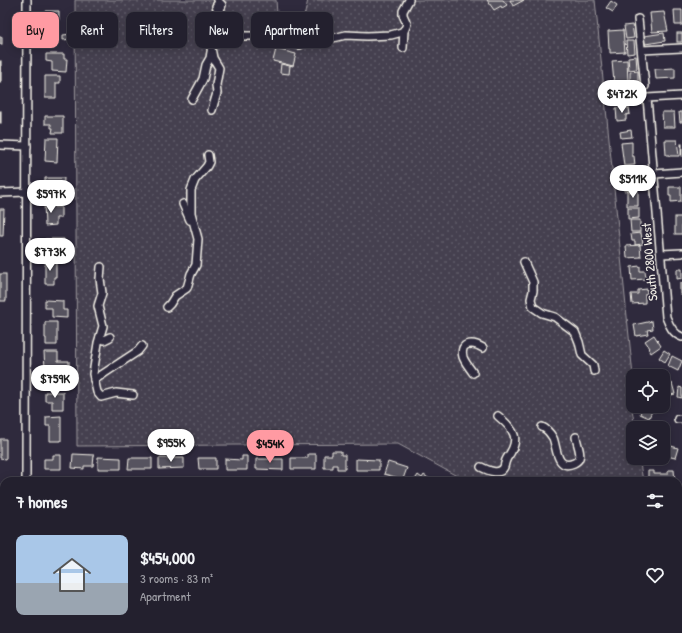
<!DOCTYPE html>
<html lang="en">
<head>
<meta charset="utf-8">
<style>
	body { margin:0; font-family:"Patrick Hand",sans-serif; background:#2f2d3a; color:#f1f3f6; height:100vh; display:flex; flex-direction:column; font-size:15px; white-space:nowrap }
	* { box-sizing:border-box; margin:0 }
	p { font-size:13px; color:#a3a3aa }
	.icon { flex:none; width:22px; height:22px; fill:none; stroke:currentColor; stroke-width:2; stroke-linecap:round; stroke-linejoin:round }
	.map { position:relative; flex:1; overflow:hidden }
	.panel { position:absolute; left:0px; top:477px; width:682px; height:156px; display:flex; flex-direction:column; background:#23202e; border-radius:12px 12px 0 0; box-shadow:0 2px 10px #0003,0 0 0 1px #403e4a }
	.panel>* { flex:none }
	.top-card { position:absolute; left:12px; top:12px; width:400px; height:36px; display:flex; gap:8px }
	.controls { position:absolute; left:626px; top:369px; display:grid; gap:8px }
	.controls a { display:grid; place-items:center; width:44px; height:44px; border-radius:8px; background:#23202e; box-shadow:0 2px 10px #0003,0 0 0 1px #403e4a; font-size:20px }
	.price { position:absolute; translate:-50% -34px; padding:0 9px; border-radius:14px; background:#fff; color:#222; font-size:13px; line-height:26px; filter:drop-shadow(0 1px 2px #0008) }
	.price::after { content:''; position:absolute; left:50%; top:24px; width:12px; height:9px; margin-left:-6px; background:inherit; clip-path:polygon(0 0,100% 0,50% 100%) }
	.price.active { background:#ff9aa2; color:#111 }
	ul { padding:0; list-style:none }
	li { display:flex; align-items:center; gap:12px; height:100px; padding:0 16px }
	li+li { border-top:1px solid #403e4a }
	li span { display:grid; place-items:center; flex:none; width:112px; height:80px; border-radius:8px; color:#555 }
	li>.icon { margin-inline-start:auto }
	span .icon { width:48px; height:48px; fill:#fffc; stroke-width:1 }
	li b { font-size:17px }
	h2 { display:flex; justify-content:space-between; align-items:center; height:48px; padding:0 16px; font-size:17px }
	.tag { padding:0 14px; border-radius:8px; background:#23202e; box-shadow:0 2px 10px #0003,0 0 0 1px #403e4a; font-size:14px; line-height:36px }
	.tag.active { background:#ff9aa2; color:#111 }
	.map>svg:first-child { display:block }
	.built { fill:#3b3647 }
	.grass { fill:url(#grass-dots); stroke:#9c989c }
	.building { fill:#56525f; stroke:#f4f1e8 }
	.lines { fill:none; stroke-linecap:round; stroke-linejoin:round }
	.minor-casing { stroke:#f4f1e8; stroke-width:10 }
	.minor { stroke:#2f2a3d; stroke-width:7 }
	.labels { text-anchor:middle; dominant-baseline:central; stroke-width:3; stroke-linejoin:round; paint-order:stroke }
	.street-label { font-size:13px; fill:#f4f1e8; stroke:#2f2a3d }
</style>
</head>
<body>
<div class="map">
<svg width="682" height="633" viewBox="0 0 682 633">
	<defs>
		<pattern id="grass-dots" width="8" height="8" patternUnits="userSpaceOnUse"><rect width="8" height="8" fill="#454050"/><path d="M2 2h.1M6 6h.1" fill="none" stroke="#605c69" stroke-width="1.8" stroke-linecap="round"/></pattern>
	</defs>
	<rect width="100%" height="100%" fill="#2f2a3d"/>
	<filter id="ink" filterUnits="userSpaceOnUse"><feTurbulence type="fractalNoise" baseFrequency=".025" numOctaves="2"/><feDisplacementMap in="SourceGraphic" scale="8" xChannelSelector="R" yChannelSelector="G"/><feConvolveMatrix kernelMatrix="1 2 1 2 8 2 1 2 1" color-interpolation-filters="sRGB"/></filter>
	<g filter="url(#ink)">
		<!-- built -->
		<rect class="built" x="471" y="629" width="145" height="4"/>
		<!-- grass -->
		<path class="grass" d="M75,0h201l1,15 10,7h10l8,-9 3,-13h287l38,376 -3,21 5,31h-2v30h6l4,23h-177l-68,-37 -321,2z"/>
		<!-- building -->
		<g class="building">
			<path d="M487,0h16l4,5 -5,3 -1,-2 -7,4z"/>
			<path d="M510,0h14l-11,6z"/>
			<path d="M611,1l6,4 -4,7 -7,-4z"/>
			<path d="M674,10h8v15h-7z"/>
			<path d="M46,11h13v9h-2v17l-11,1z"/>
			<path d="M664,12l4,19 -16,1 -2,-19z"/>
			<path d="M632,25l2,13 -8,1 -2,-13z"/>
			<path d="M623,30l2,22 -15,1v-4h-1l-1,-18z"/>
			<path d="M664,33l1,8 -20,3 -1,-8z"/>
			<rect x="677" y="33" width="5" height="9"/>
			<path d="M72,34v5l-9,1v-5z"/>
			<rect x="0" y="37" width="2" height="7"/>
			<path d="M626,41h8l1,12 -8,1z"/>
			<path d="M276,49l20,5 -3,12 -20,-5z"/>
			<path d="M46,54h18v5h3l-1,13 -14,-1v-9l-6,-1z"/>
			<path d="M636,56l1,13 -8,1 -1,-13z"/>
			<path d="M627,60l1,22 -14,1 -2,-22z"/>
			<rect x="0" y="61" width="1" height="21"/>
			<path d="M281,64l9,2 -1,8 -9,-1z"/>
			<path d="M675,68v10l-19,1 -1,-10z"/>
			<path d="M638,71v13l-8,1v-13z"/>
			<path d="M45,76h15v7h-4v15h-11z"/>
			<path d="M618,91h10v14h-16l-1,-11 7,-1z"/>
			<path d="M626,107v1h3l1,6 -4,1v5l-9,1 -1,-13z"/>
			<rect x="0" y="111" width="1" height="12"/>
			<path d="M662,112h12l1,15h-12z"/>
			<path d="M679,112h3v10h-2z"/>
			<path d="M45,116h18v17h-11l1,-5h-2v-4h-6z"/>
			<path d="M631,130l1,7 -11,1 -1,-6z"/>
			<path d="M46,138h12l-1,24 -12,-1z"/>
			<path d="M665,140h12l2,16h-10v-1h-3z"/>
			<path d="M632,142v14h2l1,9 -11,1 -3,-23z"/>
			<rect x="681" y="144" width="1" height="12"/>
			<path d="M632,175l1,7 4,-1 1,8 -14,2 -2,-15z"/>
			<path d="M45,178h19l-1,17h-11l1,-9 -8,-1z"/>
			<path d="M669,187h12v14l-10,1v-6h-2z"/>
			<path d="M638,191v15h-11v-14z"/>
			<path d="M44,202h10v5h7v11h-5v7l-11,1z"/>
			<path d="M628,208h11v10l-11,1z"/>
			<path d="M0,209h4l-1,27h-3z"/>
			<rect x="675" y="217" width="7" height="17"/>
			<path d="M630,220h10v12h-9z"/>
			<path d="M641,233l2,11 -8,1v-4h-3l-1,-7z"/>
			<path d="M45,239h19l-1,17h-11l1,-9h-8z"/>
			<path d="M640,245l1,12 -14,1 -1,-12z"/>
			<path d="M45,261h11v16h-2v7h-9z"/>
			<path d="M640,266v5h5l1,8 -14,1 -1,-13z"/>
			<path d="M677,269h5v9l-5,1z"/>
			<rect x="0" y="274" width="6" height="27"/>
			<rect x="680" y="283" width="2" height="11"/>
			<path d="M647,289v5h-2v9l-13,1 -1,-10h7v-4z"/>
			<path d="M45,300l18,1v9h4v8l-15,-1v-9h-7z"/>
			<path d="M652,321l1,8 -6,1 1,4 -12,2 -2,-11z"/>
			<path d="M45,322h12v23h-11v-7h-1z"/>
			<path d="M654,335l7,11 -10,7 -2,-4 1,-1 -5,-7z"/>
			<path d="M664,350l6,4 -5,8 -6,-4z"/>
			<path d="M44,352h14v9h11v17h-17v-9h-7z"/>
			<path d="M672,356l10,5 -4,10 -10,-5z"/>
			<path d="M663,383l1,3 8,-3 3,11 -12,3z"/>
			<path d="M679,387l3,1v10l-4,-1z"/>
			<path d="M45,392h18v17h-11v-8h-7z"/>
			<path d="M643,406h15l-3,6 -3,-1 -3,7 -9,-4z"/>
			<path d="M61,416v25h-11v-15h-4v-9z"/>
			<path d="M653,424l2,4h-12z"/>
			<path d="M0,439h6v20l-6,-1z"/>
			<path d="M664,444l14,4 -3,10 -12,-3z"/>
			<path d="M332,451h9v4h4v14h-8v-4h-4v3h-9v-13h8z"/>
			<path d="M73,454l21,1 -1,11h-9v3l-12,-1z"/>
			<path d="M308,454h8v15h-25v-11h17z"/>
			<path d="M53,455h8v14h-17v-10h9z"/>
			<path d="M242,456h5v14h-22v-11l17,1z"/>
			<path d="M98,457l23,1v11h-23z"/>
			<path d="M129,458h23v11h-24z"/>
			<path d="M159,458h25v10l-25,1z"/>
			<path d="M198,458h18v11h-17z"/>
			<path d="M256,459h27v11l-27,-1z"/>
			<path d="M356,459l23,1v10h-23z"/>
			<path d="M388,462l19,6 -4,11 -19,-5z"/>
			<path d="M668,470h6l1,11h-27v-10h6v3h14z"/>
			<path d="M418,475l4,3 2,-3 7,5 -17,1z"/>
			<rect x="0" y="485" width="4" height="15"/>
			<path d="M0,509h2v3h2v10h-4z"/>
			<path d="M4,543v13h-4v-12z"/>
			<rect x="0" y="598" width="1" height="13"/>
			<path d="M47,629h10v4h-11z"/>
			<rect x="137" y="629" width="11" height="4"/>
			<path d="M170,629h14h-4v4h-10z"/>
			<rect x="230" y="629" width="10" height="4"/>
			<rect x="262" y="629" width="10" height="4"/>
			<rect x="311" y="629" width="12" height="4"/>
			<path d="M345,629h8v3h8v1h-24v-2h8z"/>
			<path d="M376,629h10l2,4h-18v-1z"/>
			<path d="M487,629h67l-2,4h-63z"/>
			<rect x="564" y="629" width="30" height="4"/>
		</g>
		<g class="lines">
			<defs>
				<g id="minor">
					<path d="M218,0l1,2 3,3 -2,5 -3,-1 -1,-3 3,-4"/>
					<path d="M218,10v21l2,5h66l9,8 5,1 7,-4h13l26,-6 21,1 24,-1 11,-3 3,-3 2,-5 -4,-9v-4l6,-11"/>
					<path d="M638,19l7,67"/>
					<path d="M403,48l1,-18"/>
					<path d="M642,50l40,-2"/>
					<path d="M682,96l-35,2 19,219c3,8 7,17 16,20"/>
					<path d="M192,99l11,-20 3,-14 4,-7 1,-6"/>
					<path d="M212,110l5,-17 -1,-8 3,-17 -6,-10 -2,-10 1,-6 3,-4 7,-2"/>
					<path d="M0,145l27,1"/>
					<path d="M654,174l28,-2"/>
					<path d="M0,193l27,-1"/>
					<path d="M183,204l7,16"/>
					<path d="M661,254l21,-1"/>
					<path d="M524,262l9,20v9l-2,8 2,8 9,6 13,4 20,15 4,10 3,13 11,10 1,6"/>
					<path d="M101,267l-1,12 2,14 -4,13 5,20 -5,17 -5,31 4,18 4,5 15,-4 17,2"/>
					<path d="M167,307l3,-3 5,-8 12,-8 4,-14 5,-9 2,-26 -7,-26v-23l4,-10 12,-14 2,-4 -1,-7"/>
					<path d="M100,337l4,3 6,-3"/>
					<path d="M473,373c-3,-5 -8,-10 -10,-16 -4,-16 11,-15 20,-9"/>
					<path d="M94,380l44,-29 4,-5"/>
					<path d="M678,419h4"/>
					<path d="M542,427c5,2 8,6 11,11 4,9 3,33 21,25 11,-5 3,-17 2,-26"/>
					<path d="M481,467c6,3 19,9 23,0 1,-3 1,-6 3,-9 14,-19 8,-28 -9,-42"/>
					<path d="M26,481l1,-481"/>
					<path d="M678,505h4"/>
					<path d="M0,579h4"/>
					<path d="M116,629v4"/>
					<path d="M665,629v4"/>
					<path d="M26,633v-4"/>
					<path d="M206,633v-4"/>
					<path d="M294,633v-4"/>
					<path d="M421,633l1,-4"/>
				</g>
			</defs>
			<!-- minor casing -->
			<use href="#minor" class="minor-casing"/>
			<!-- minor -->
			<use href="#minor" class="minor"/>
		</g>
	</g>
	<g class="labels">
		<!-- street labels -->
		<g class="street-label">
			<text transform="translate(649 262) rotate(-95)">South 2800 West</text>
		</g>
	</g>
</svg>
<div class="controls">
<a><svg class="icon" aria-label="locate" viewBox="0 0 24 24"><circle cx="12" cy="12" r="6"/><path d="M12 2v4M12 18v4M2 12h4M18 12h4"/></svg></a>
<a><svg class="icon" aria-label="layers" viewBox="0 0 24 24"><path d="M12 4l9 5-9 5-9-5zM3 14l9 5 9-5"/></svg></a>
</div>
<b class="price" style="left:622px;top:114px">$472K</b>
<b class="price" style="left:633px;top:199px">$511K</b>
<b class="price" style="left:51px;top:214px">$597K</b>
<b class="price" style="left:50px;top:272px">$773K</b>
<b class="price" style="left:55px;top:399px">$759K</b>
<b class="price" style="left:171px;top:463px">$955K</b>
<b class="price active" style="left:270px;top:464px">$454K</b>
<div class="top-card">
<a class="tag active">Buy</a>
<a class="tag">Rent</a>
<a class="tag">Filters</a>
<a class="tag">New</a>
<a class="tag">Apartment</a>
</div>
<section class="panel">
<h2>7 homes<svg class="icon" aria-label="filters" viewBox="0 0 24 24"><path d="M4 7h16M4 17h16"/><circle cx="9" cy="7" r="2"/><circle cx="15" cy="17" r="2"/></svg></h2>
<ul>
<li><span style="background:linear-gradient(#a9c7e8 60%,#9aa5b1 0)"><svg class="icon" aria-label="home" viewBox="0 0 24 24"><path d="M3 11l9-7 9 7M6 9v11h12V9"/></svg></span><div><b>$454,000</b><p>3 rooms · 83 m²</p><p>Apartment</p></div><svg class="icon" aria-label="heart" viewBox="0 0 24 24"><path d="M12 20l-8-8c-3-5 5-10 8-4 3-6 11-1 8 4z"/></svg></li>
</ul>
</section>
</div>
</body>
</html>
